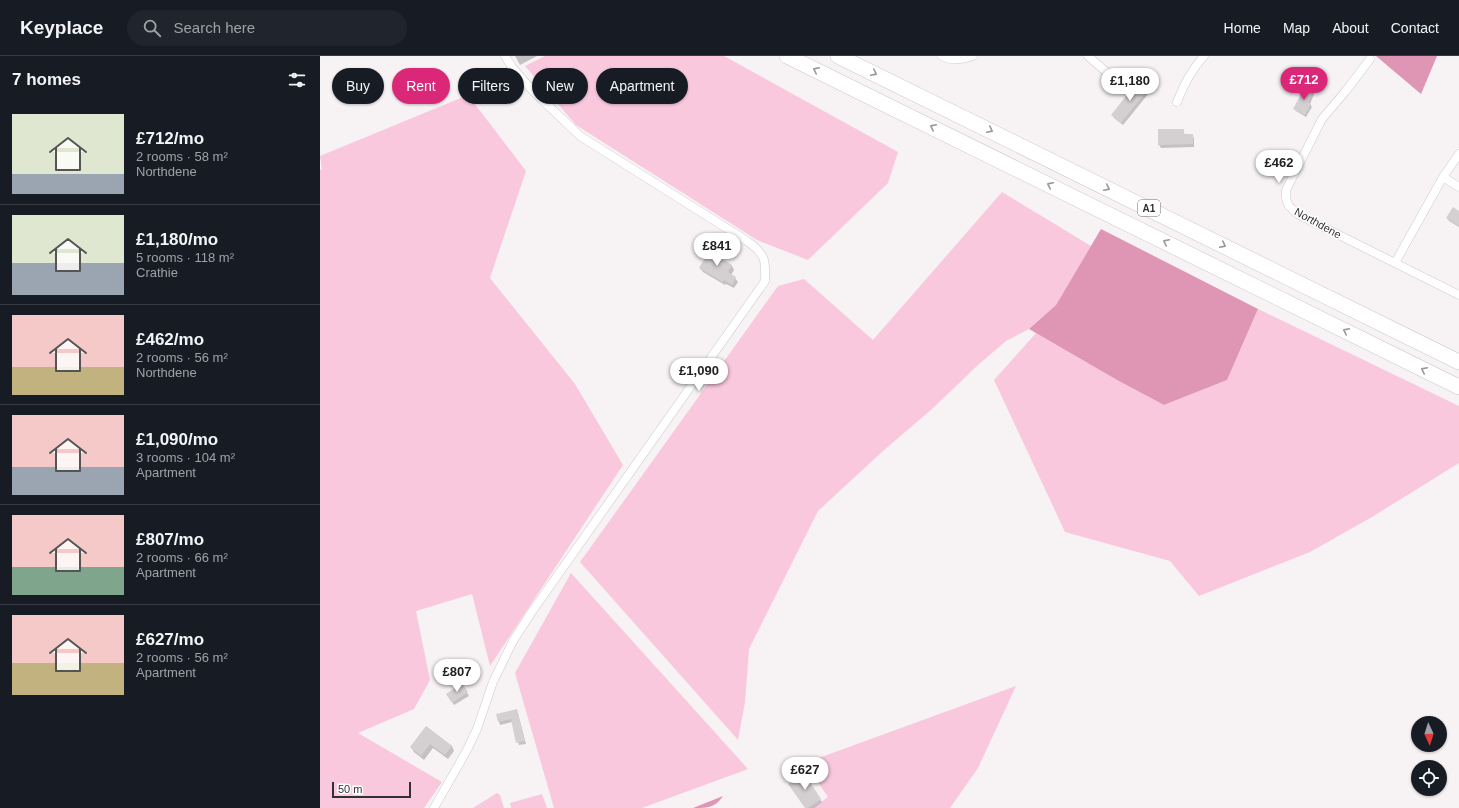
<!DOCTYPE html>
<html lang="en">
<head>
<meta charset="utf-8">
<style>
	body { margin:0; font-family:Arial,sans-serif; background:#20242c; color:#f1f3f6; height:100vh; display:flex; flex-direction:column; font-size:15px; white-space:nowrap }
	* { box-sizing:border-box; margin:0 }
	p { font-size:13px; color:#9ea1a6 }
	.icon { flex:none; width:22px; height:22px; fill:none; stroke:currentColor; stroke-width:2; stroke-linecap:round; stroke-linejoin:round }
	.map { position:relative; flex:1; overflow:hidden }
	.side { display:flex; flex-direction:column; background:#171b24; width:320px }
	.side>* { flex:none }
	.banner { position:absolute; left:12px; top:12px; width:380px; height:36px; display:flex; gap:8px }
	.needle { width:26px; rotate:176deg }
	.controls { position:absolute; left:1091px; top:660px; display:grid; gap:8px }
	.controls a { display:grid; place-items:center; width:36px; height:36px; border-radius:50%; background:#171b24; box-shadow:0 1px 3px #0004; font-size:20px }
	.scale { position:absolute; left:12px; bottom:10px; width:79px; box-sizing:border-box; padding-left:4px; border:2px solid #323131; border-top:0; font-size:11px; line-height:14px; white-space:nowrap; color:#323131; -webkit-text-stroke:3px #fff; paint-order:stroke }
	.price { position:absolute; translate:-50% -34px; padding:0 9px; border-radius:14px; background:#fff; color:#222; font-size:13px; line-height:26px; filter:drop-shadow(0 1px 2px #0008) }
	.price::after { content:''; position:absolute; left:50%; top:24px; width:12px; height:9px; margin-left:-6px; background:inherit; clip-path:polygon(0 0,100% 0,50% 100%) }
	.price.on { background:#db2777; color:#fff }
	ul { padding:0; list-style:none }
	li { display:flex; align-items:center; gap:12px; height:100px; padding:0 12px }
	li+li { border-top:1px solid #363941 }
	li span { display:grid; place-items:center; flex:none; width:112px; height:80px; border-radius:0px; color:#555 }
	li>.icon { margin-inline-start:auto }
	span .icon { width:48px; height:48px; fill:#fffc; stroke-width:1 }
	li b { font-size:17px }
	h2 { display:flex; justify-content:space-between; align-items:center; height:48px; padding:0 12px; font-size:17px }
	.tag { padding:0 14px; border-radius:18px; background:#171b24; box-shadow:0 1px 3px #0004; font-size:14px; line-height:36px }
	.tag.on { background:#db2777; color:#fff }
	header { display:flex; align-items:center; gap:24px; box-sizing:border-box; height:56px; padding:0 20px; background:#171b24; border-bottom:1px solid #363941 }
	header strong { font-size:19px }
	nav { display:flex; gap:22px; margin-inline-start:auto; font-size:14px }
	.search { width:280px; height:36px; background:#20242c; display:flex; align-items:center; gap:10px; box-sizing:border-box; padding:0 14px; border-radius:22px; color:#9ea1a6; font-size:15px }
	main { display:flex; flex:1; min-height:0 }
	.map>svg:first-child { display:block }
	.green { fill:#fac8dd }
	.forest { fill:#df96b5 }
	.shadow { fill:#0003 }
	.building { fill:#d4cfd1 }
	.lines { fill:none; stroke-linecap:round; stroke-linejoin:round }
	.street-casing { stroke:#cec9cb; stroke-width:9 }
	.highway-casing { stroke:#cec9cb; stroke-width:16 }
	.street { stroke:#fff; stroke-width:8 }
	.highway { stroke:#fff; stroke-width:15 }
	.oneway { stroke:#989898 }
	.labels { text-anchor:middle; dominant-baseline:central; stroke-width:3; stroke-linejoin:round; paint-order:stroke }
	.shield { fill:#fff; stroke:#706f6f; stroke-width:1 }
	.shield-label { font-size:10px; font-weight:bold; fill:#323131 }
	.street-label { font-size:11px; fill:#323131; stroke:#fff }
</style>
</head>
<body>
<header>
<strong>Keyplace</strong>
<div class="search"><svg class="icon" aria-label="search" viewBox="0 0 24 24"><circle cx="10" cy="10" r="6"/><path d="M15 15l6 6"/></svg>Search here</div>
<nav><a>Home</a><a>Map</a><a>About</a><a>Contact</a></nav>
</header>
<main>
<section class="side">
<h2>7 homes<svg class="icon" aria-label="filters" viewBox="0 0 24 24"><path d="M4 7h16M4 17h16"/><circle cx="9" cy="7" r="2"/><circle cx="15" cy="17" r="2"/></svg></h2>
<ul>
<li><span style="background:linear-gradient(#dfe7d0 75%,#9aa5b1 0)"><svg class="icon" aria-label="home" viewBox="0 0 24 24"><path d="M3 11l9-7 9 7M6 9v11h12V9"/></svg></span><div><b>£712/mo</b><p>2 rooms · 58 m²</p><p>Northdene</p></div></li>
<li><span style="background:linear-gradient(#dfe7d0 60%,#9aa5b1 0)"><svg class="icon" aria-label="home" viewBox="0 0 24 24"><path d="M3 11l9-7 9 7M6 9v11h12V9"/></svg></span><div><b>£1,180/mo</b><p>5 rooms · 118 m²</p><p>Crathie</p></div></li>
<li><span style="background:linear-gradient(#f6c9c9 65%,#c2b280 0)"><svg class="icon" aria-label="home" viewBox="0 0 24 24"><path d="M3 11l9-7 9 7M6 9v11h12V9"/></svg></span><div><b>£462/mo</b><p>2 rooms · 56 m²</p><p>Northdene</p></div></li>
<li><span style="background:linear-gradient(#f6c9c9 65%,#9aa5b1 0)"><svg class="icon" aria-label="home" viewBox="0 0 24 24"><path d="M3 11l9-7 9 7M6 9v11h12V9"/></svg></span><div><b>£1,090/mo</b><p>3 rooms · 104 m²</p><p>Apartment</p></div></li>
<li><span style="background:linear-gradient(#f6c9c9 65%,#7fa58c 0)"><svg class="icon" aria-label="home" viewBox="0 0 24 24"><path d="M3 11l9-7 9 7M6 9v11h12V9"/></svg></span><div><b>£807/mo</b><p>2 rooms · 66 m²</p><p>Apartment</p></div></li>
<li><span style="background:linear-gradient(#f6c9c9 60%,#c2b280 0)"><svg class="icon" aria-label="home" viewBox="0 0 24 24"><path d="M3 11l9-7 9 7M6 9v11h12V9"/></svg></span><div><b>£627/mo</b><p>2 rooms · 56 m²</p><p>Apartment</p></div></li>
</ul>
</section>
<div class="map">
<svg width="1139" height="752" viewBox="0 0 1139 752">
	<rect width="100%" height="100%" fill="#f7f2f4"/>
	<!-- green -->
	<g class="green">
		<path d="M225,0h179l174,96 -10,31 -80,77 -51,-20 -181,-115 -51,-59z"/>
		<path d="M148,39l58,76 -36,107 85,106 48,81 -133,201 -18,-72 -56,17 14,69 -16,29 -56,24 84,49 -18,26h-104v-638l2,-1 -2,-13z"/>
		<path d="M682,136l89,54 -35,59 -27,24 -23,12 -28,24 -46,44 -49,42 -65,60 -69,138 -4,53 -7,38 -158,-178 198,-276 26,-7 69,61z"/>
		<path d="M938,253l201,97v57l-87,54 -62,35 -111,44 -29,-35 -105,-29 -71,-152 42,-47 81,47 47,25 63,-25z"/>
		<path d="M251,517l177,196 -106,39h-88l-39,-135z"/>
		<path d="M696,630l-38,82 -28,40h-137l15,-11 -23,-34z"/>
		<path d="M177,737l3,2 4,13h-31z"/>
		<path d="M222,738l5,14h-36l-1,-5z"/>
	</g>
	<!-- forest -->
	<g class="forest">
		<path d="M1056,0h61l-16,38z"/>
		<path d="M781,173l157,80 -31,71 -63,25 -47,-25 -88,-51 27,-24z"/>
		<path d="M403,740c-8,12 -16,12 -30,12z"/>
	</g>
	<!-- shadow -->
	<g class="shadow">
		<path d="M195,0h22l-17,9z"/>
		<path d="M827,34l2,3 -26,32 -9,-7 -1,-3z"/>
		<path d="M993,36l1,2 -4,10 2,3 -6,10 -10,-6 -1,-2z"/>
		<path d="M863,74l2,5h7l2,3v9l-33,1 -2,-3z"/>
		<path d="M1139,156v15l-10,-6 -2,-3z"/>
		<path d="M391,193l6,4 2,5 13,8 2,4 -3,5 4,3 3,4 -4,6 -8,-4 -1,1 -22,-13 -3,-4z"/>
		<path d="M151,608l6,11 -15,8 -6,-11z"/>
		<path d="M142,628l7,12 -15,9 -7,-11z"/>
		<path d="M197,654l9,34 -7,1 -7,-23 -12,3 -3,-10z"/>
		<path d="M107,671l25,19 2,5 -6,8 -15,-11 -9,12 -10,-8 -3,-5z"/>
		<path d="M500,743l2,3 -8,6h-8z"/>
	</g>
	<!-- building -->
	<g class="building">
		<path d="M818,25l10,8 -27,34 -10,-8z"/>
		<path d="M985,31l9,4 -6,11 3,2 -6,11 -12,-6z"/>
		<path d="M838,73h26v5h9v10l-35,1z"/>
		<path d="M1133,151l6,4v15l-13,-8z"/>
		<path d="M391,192l7,4 -2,3 16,10 -4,7 8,5 -4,8 -8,-5 -1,2 -24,-14z"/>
		<path d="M151,607l5,9 -16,9 -5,-10z"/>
		<path d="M142,627l6,9 -16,11 -6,-9z"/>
		<path d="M197,653l8,32 -9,2 -5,-24 -13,3 -2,-8z"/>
		<path d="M106,670l26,20 -7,9 -15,-11 -9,12 -11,-9z"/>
		<path d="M484,717l17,26 -13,9h-3l-17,-24z"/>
	</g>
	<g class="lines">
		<defs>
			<g id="street">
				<path d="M622,0c10,6 21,3 31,0"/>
				<path d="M768,0l32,28"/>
				<path d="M1050,3l-25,33 -23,27 -36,71c-1,14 3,17 13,25l160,80"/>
				<path d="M857,46c7,-18 15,-33 27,-46"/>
				<path d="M1123,121l16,10"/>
				<path d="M1075,207l48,-86 16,-23"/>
				<path d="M114,752l32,-56 11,-23 16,-47 20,-41 18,-28 234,-332c1,-22 0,-27 -18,-40l-167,-105 -48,-46 -20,-23 -7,-11"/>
			</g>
			<g id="highway">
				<path d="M467,0l672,331"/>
				<path d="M518,0l621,306"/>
			</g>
		</defs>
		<!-- street casing -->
		<use href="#street" class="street-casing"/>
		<!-- highway casing -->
		<use href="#highway" class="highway-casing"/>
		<!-- street -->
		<use href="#street" class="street"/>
		<!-- highway -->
		<use href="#highway" class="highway"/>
	</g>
	<!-- one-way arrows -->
	<defs><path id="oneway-chevron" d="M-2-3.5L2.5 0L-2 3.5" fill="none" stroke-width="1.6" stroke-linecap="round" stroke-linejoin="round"/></defs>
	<g class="oneway">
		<use href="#oneway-chevron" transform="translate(496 14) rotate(-154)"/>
		<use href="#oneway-chevron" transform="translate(554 17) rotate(26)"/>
		<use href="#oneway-chevron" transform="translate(613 71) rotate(-154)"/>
		<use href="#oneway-chevron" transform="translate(670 74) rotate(26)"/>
		<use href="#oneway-chevron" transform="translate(730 129) rotate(-154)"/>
		<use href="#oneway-chevron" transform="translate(787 132) rotate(26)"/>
		<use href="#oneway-chevron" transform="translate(846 186) rotate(-154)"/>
		<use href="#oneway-chevron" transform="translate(903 189) rotate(26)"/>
		<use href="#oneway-chevron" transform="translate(1026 275) rotate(-154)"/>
		<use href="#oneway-chevron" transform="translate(1104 314) rotate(-154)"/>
	</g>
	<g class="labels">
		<!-- shield labels -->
		<rect class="shield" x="818" y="144" width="22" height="16" rx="3"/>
		<g class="shield-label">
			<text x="829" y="152">A1</text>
		</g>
		<!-- street labels -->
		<g class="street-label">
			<text transform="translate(998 167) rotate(29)">Northdene</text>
		</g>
	</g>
</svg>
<div class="controls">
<a><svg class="needle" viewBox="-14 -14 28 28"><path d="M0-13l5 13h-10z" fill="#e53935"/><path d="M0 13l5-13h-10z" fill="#9ea1a6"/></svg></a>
<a><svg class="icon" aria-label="locate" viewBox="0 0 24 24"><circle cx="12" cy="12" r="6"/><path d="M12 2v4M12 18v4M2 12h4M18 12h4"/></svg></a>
</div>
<div class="scale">50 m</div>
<b class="price on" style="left:984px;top:45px">£712</b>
<b class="price" style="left:810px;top:46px">£1,180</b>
<b class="price" style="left:959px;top:128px">£462</b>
<b class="price" style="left:397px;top:211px">£841</b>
<b class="price" style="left:379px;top:336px">£1,090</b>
<b class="price" style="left:137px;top:637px">£807</b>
<b class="price" style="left:485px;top:735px">£627</b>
<div class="banner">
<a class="tag">Buy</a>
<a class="tag on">Rent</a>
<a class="tag">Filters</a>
<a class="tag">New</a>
<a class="tag">Apartment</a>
</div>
</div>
</main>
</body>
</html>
